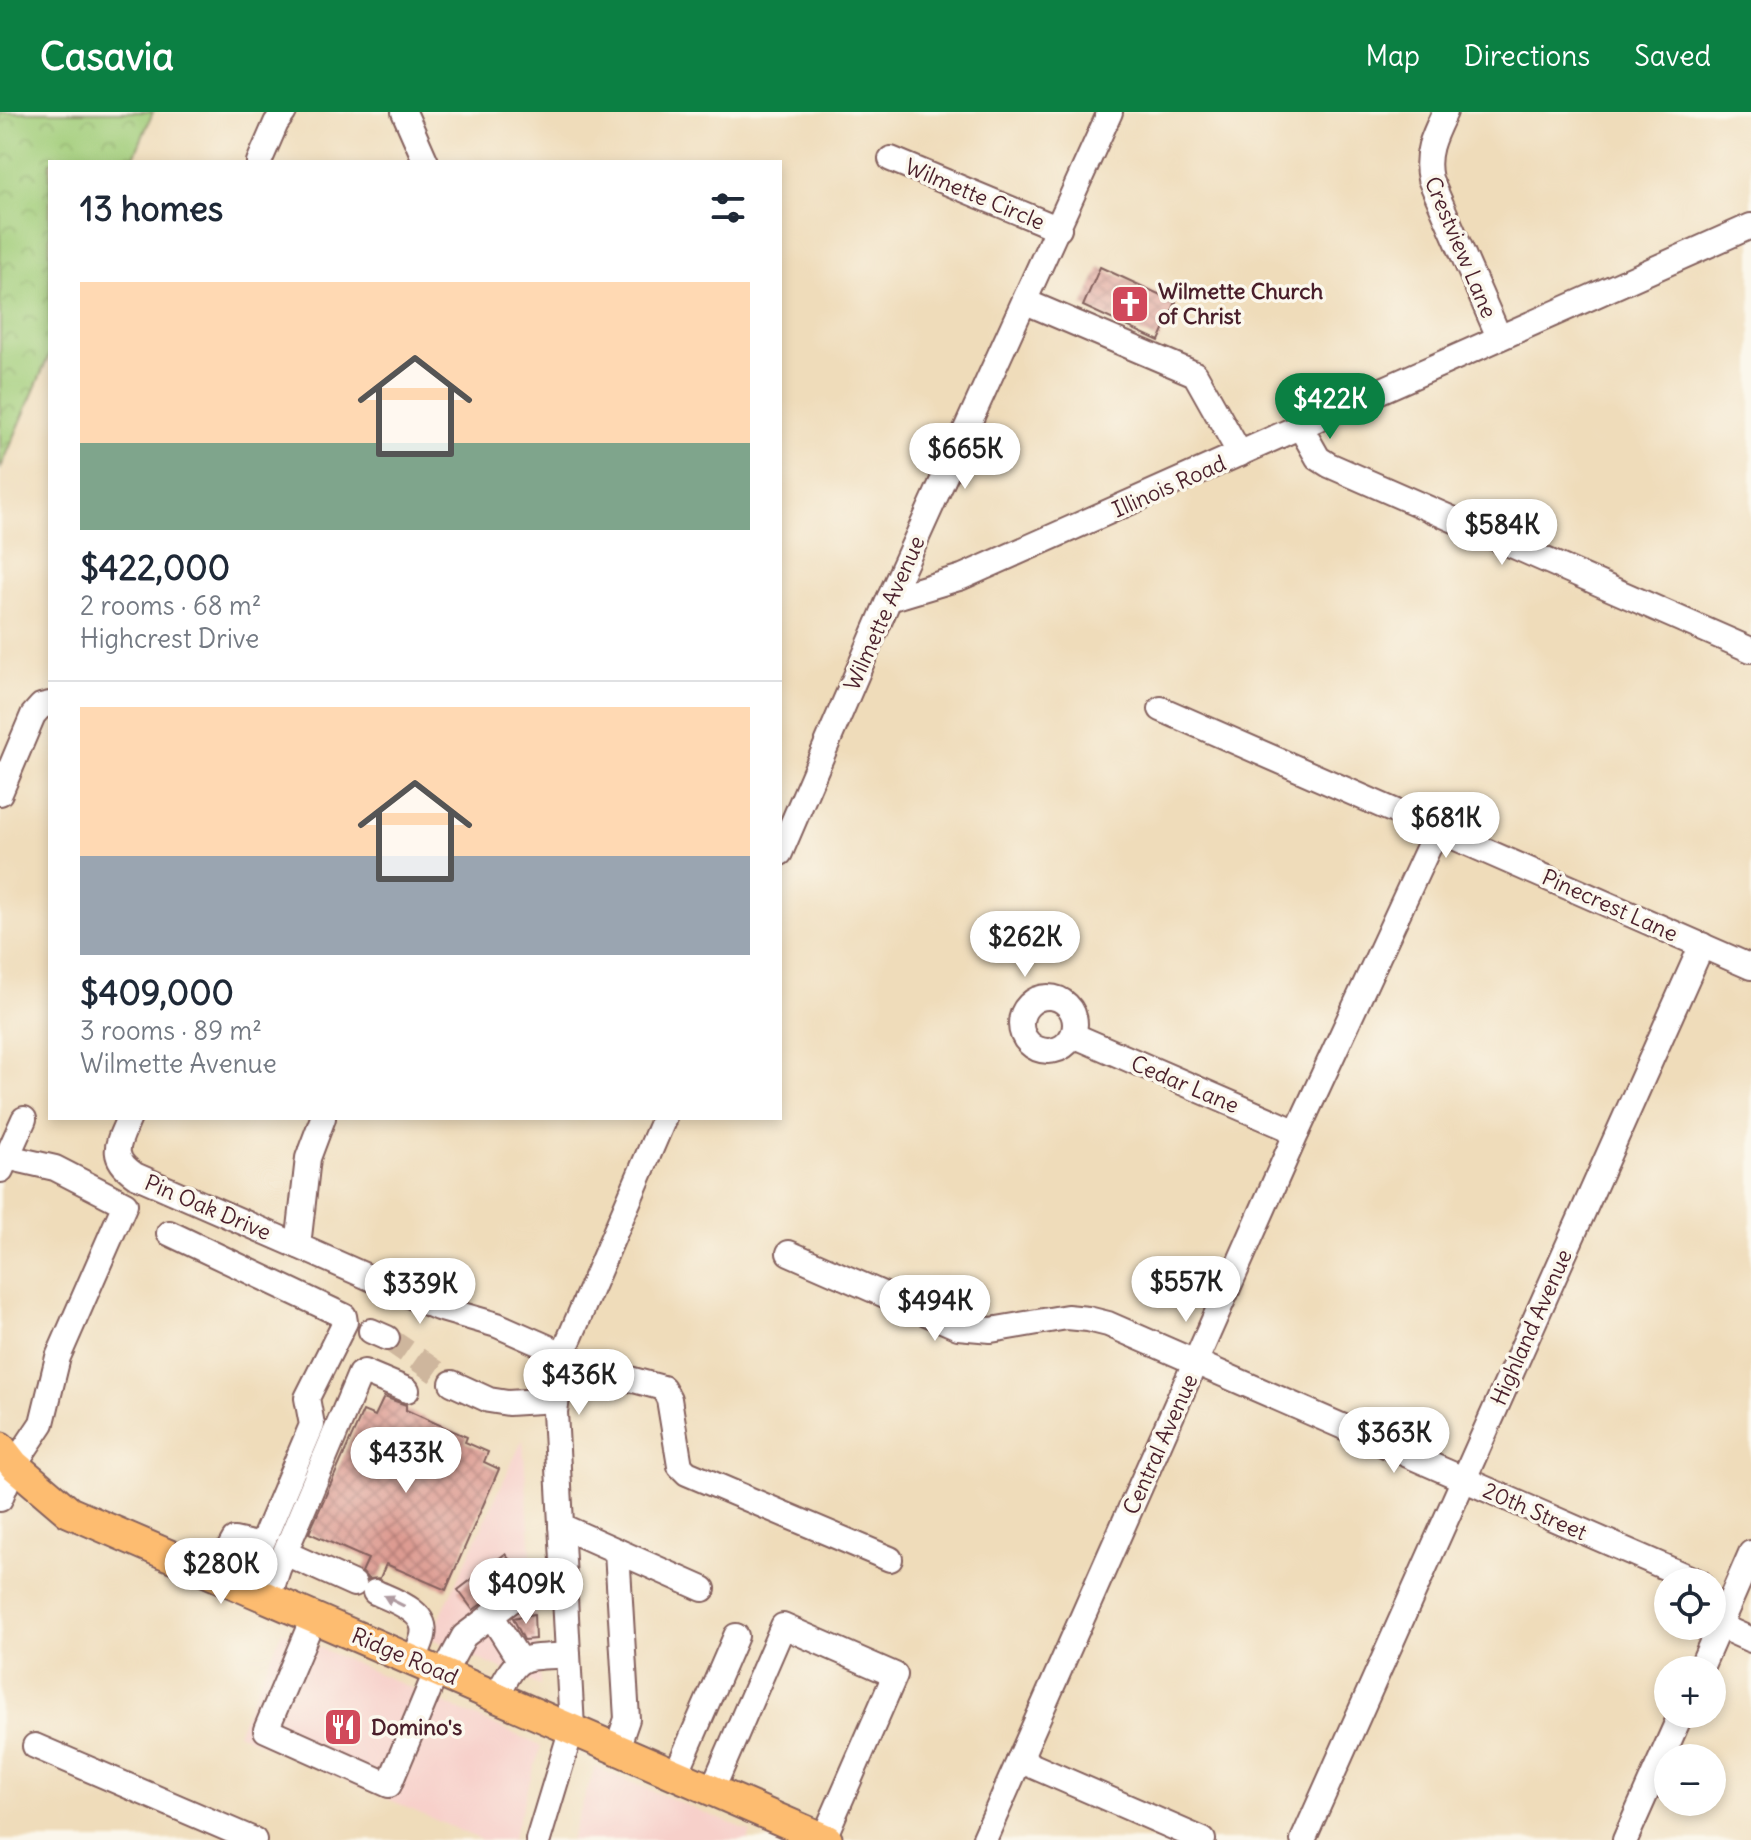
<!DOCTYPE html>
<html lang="en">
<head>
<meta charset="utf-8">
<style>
	body { margin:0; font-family:Delius,sans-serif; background:#f2f2f3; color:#1f2937; height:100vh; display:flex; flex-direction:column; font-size:30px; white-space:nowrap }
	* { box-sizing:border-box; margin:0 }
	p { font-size:26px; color:#747a83 }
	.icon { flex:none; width:44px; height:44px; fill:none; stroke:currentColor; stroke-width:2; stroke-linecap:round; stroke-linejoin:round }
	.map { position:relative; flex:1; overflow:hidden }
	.panel { position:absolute; left:48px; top:48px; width:734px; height:960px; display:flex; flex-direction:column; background:#fff; border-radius:0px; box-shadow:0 4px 12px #0003 }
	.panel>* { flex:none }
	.tools { position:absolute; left:1654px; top:1456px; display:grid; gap:16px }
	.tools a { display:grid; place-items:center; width:72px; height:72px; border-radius:50%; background:#fff; box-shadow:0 4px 12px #0003; font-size:40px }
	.price { position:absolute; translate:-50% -68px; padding:0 18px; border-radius:28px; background:#fff; color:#222; font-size:26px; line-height:52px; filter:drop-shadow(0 2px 4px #0008) }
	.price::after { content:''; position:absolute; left:50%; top:48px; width:24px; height:18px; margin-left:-12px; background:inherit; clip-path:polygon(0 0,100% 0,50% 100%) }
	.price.on { background:#0b8043; color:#fff }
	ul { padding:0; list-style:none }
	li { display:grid; align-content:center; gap:16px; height:424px; padding:0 32px }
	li+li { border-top:2px solid #e0e1e3 }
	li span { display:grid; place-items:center; height:248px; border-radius:0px; color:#555 }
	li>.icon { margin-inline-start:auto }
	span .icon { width:144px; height:144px; fill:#fffc; stroke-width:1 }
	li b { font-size:34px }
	h2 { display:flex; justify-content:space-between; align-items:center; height:96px; padding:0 32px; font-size:34px }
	header { display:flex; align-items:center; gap:48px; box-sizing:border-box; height:112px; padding:0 40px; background:#0b8043; color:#fff }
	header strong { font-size:38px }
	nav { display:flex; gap:44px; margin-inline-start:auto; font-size:28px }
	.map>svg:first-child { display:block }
	.built { fill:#f7d0ca }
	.park { fill:url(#park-crowns); stroke:#767653; stroke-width:2 }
	.building { fill:url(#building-cross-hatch) }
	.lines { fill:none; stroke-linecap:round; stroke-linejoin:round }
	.minor-tunnel { stroke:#ceb69d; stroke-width:24; stroke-dasharray:24 12; stroke-linecap:butt }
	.minor-casing { stroke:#84615d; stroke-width:28 }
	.major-casing { stroke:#84615d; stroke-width:34 }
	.minor { stroke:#fff; stroke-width:24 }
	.major { stroke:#fdbc70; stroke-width:30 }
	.oneway { fill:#ae9aa0 }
	.labels { text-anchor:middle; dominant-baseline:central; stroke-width:7; stroke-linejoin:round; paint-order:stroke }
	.street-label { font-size:22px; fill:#4a1f2b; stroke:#fbf7ec }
	.poi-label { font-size:22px; font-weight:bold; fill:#4a1f2b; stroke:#fbf7ec; text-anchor:start }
</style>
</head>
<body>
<header>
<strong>Casavia</strong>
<nav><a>Map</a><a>Directions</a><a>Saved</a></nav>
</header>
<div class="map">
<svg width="1751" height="1728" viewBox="0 0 1751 1728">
	<defs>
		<pattern id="park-crowns" width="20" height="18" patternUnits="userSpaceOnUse" patternTransform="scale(2)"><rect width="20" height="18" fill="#a3ce7b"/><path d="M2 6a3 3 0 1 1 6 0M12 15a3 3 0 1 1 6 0" fill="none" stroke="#8eb06a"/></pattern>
		<pattern id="building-cross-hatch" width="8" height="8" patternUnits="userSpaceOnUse" patternTransform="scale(2)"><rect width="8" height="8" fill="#dd9b92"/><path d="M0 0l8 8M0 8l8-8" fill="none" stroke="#b57e77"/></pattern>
	</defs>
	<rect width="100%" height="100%" fill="#fbf7ec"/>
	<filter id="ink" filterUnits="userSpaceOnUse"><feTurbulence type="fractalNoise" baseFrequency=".0125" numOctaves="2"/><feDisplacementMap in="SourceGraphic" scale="16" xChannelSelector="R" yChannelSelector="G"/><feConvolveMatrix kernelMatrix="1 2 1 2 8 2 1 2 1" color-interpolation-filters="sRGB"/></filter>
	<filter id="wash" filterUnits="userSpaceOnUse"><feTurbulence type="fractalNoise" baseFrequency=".006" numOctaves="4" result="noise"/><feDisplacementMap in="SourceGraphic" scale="32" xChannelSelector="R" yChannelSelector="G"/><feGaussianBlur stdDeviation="1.8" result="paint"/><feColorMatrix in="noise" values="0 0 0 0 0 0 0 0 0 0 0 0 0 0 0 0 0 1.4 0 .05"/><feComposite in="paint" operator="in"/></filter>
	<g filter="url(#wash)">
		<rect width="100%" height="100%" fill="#efdcba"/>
		<!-- built -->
		<g class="built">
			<path d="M523,1327l17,247 -110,-48z"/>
			<path d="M282,1519l259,115 -29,94h-31l-244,-107z"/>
			<path d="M595,1655l156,65 -4,8h-177z"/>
		</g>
		<!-- park -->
		<path class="park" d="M0,0h153l-21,50h-82v191l-50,117z"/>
		<g id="blocks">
			<!-- building -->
			<g class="building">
				<path d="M1100,155l76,35 -17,39 -76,-35z"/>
				<path d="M384,1285l22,8v5l61,27 -2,5 23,10 -4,10 15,7 -53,121 -60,-26 -6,14 -12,1 -6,-7 6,-13 -59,-26 54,-122 12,5z"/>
				<path d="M505,1442l17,21 -49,35 -15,-20z"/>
				<path d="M534,1502l1,25 -11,1 -11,-22z"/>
			</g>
		</g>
	</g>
	<g filter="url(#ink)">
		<use href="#blocks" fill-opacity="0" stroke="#84615d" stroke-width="2"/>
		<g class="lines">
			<!-- minor-tunnel -->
			<path class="minor-tunnel" d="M387,1226l65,45"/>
			<defs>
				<g id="minor">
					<path d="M404,0l22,50"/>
					<path d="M1445,0c-11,23 -21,42 -15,67l69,158"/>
					<path d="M891,47l168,70"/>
					<path d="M259,50l17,-39 8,-11"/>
					<path d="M1026,190l169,72 45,80"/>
					<path d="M1301,316l17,30 11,7 422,185"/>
					<path d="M889,487l73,-22 789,-351"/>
					<path d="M1161,597l590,258"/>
					<path d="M0,681l33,-78 8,-9 9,-2"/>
					<path d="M780,741l109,-254 221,-487"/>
					<circle cx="1048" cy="912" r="27"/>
					<path d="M1073,923l224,97"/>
					<path d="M129,1006c-11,26 -21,38 6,57l163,71 10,-88 15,-40"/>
					<path d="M1,1058l23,-51"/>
					<path d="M169,1121l175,83 1,6 -38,76 5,27 -68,161"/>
					<path d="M298,1134l140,62 59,17 66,29 30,15 70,19 6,11 11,67 7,7 203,86"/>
					<path d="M789,1141l169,74 33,3 76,-13 21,2 20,5 591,258"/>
					<path d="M371,1219l16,7"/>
					<path d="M452,1271l37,17 19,3 48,-3"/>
					<path d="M0,1387l14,-34 28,-42 16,-66 67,-153 -70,-36 -48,-11"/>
					<path d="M561,1414l142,63"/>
					<path d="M285,1441l69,31"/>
					<path d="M215,1462l19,-34 27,6"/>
					<path d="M375,1480c17,8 54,19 48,44 -2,8 -6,16 -9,24"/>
					<path d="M269,1485l9,-28 82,-195 4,-2 43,18"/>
					<path d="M491,1503l29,46"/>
					<path d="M314,1504l-48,114 123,55 48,-115"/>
					<path d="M1720,1514l31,14"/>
					<path d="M1700,1558l51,-117"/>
					<path d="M444,1561l20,-37 56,-42 45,-7"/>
					<path d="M497,1584c22,-45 24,-37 71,-41"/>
					<path d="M35,1634l219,94"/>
					<path d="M617,1636l10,-29 -10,-168"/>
					<path d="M1019,1648l184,80"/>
					<path d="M676,1662l60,-138"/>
					<path d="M712,1678l71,-164 112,49 -72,165"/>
					<path d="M538,1728l34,-112 -17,-316 8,-58 101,-236"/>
					<path d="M984,1728l313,-708 140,-303"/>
					<path d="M1303,1728l399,-895"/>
					<path d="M1625,1728l56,-126"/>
				</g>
				<path id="major" d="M0,1335l14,18 55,47 758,328"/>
			</defs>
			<!-- minor casing -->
			<use href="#minor" class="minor-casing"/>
			<!-- major casing -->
			<use href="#major" class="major-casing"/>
			<!-- minor -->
			<use href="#minor" class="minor"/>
			<!-- major -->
			<use href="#major" class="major"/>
		</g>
		<!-- one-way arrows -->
		<defs><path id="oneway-solid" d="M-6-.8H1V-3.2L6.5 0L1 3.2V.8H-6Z" transform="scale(2)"/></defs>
		<use class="oneway" href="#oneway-solid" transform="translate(394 1489) rotate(-153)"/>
	</g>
	<!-- icons -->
	<defs>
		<symbol id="church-square" viewBox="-11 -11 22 22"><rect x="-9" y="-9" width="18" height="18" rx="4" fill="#d1495b" stroke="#fbf7ec"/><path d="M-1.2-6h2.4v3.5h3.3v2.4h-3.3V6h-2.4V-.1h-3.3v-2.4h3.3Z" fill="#fff"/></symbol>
		<symbol id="restaurant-square" viewBox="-11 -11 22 22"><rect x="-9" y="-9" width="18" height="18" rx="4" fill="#d1495b" stroke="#fbf7ec"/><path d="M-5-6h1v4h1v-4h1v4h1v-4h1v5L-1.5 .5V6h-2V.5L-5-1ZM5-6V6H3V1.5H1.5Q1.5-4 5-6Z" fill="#fff"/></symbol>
	</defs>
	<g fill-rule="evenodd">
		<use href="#church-square" x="1108" y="170" width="44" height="44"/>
		<use href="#restaurant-square" x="321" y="1593" width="44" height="44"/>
	</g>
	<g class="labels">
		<!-- street labels -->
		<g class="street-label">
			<text transform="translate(975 82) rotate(23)">Wilmette Circle</text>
			<text transform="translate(1461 135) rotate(67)">Crestview Lane</text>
			<text transform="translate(1169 374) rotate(-24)">Illinois Road</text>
			<text transform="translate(884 501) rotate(-66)">Wilmette Avenue</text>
			<text transform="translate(1610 793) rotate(24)">Pinecrest Lane</text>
			<text transform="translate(1185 972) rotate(23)">Cedar Lane</text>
			<text transform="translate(208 1095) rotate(23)">Pin Oak Drive</text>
			<text transform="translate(1531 1215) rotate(-66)">Highland Avenue</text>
			<text transform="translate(1160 1332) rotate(-66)">Central Avenue</text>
			<text transform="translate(1535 1399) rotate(24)">20th Street</text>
			<text transform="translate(405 1544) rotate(23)">Ridge Road</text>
		</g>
		<!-- poi labels -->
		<g class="poi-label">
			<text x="1158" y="179">Wilmette Church<tspan x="1158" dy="25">of Christ</tspan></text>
			<text x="371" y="1615">Domino's</text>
		</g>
	</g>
</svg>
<div class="tools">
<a><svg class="icon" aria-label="locate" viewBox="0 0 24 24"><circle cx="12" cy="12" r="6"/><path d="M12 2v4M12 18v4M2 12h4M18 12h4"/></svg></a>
<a>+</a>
<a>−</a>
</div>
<b class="price on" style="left:1330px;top:329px">$422K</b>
<b class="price" style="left:965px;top:379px">$665K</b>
<b class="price" style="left:1502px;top:455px">$584K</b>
<b class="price" style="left:1446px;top:748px">$681K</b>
<b class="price" style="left:1025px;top:867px">$262K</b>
<b class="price" style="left:1186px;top:1212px">$557K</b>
<b class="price" style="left:420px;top:1214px">$339K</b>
<b class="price" style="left:935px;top:1231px">$494K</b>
<b class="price" style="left:579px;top:1305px">$436K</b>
<b class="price" style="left:1394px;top:1363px">$363K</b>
<b class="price" style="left:406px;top:1383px">$433K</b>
<b class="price" style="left:221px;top:1494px">$280K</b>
<b class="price" style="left:526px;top:1514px">$409K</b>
<section class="panel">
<h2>13 homes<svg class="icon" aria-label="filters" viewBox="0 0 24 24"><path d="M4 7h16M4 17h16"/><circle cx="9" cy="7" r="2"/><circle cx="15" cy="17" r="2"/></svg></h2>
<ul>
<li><span style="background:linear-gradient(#ffd9b3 65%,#7fa58c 0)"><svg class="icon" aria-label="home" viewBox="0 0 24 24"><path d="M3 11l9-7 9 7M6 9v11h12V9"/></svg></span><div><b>$422,000</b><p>2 rooms · 68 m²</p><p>Highcrest Drive</p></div></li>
<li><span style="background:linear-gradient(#ffd9b3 60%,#9aa5b1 0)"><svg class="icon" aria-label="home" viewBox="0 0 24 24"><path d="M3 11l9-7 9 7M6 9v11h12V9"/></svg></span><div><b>$409,000</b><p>3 rooms · 89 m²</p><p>Wilmette Avenue</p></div></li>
</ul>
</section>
</div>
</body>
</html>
